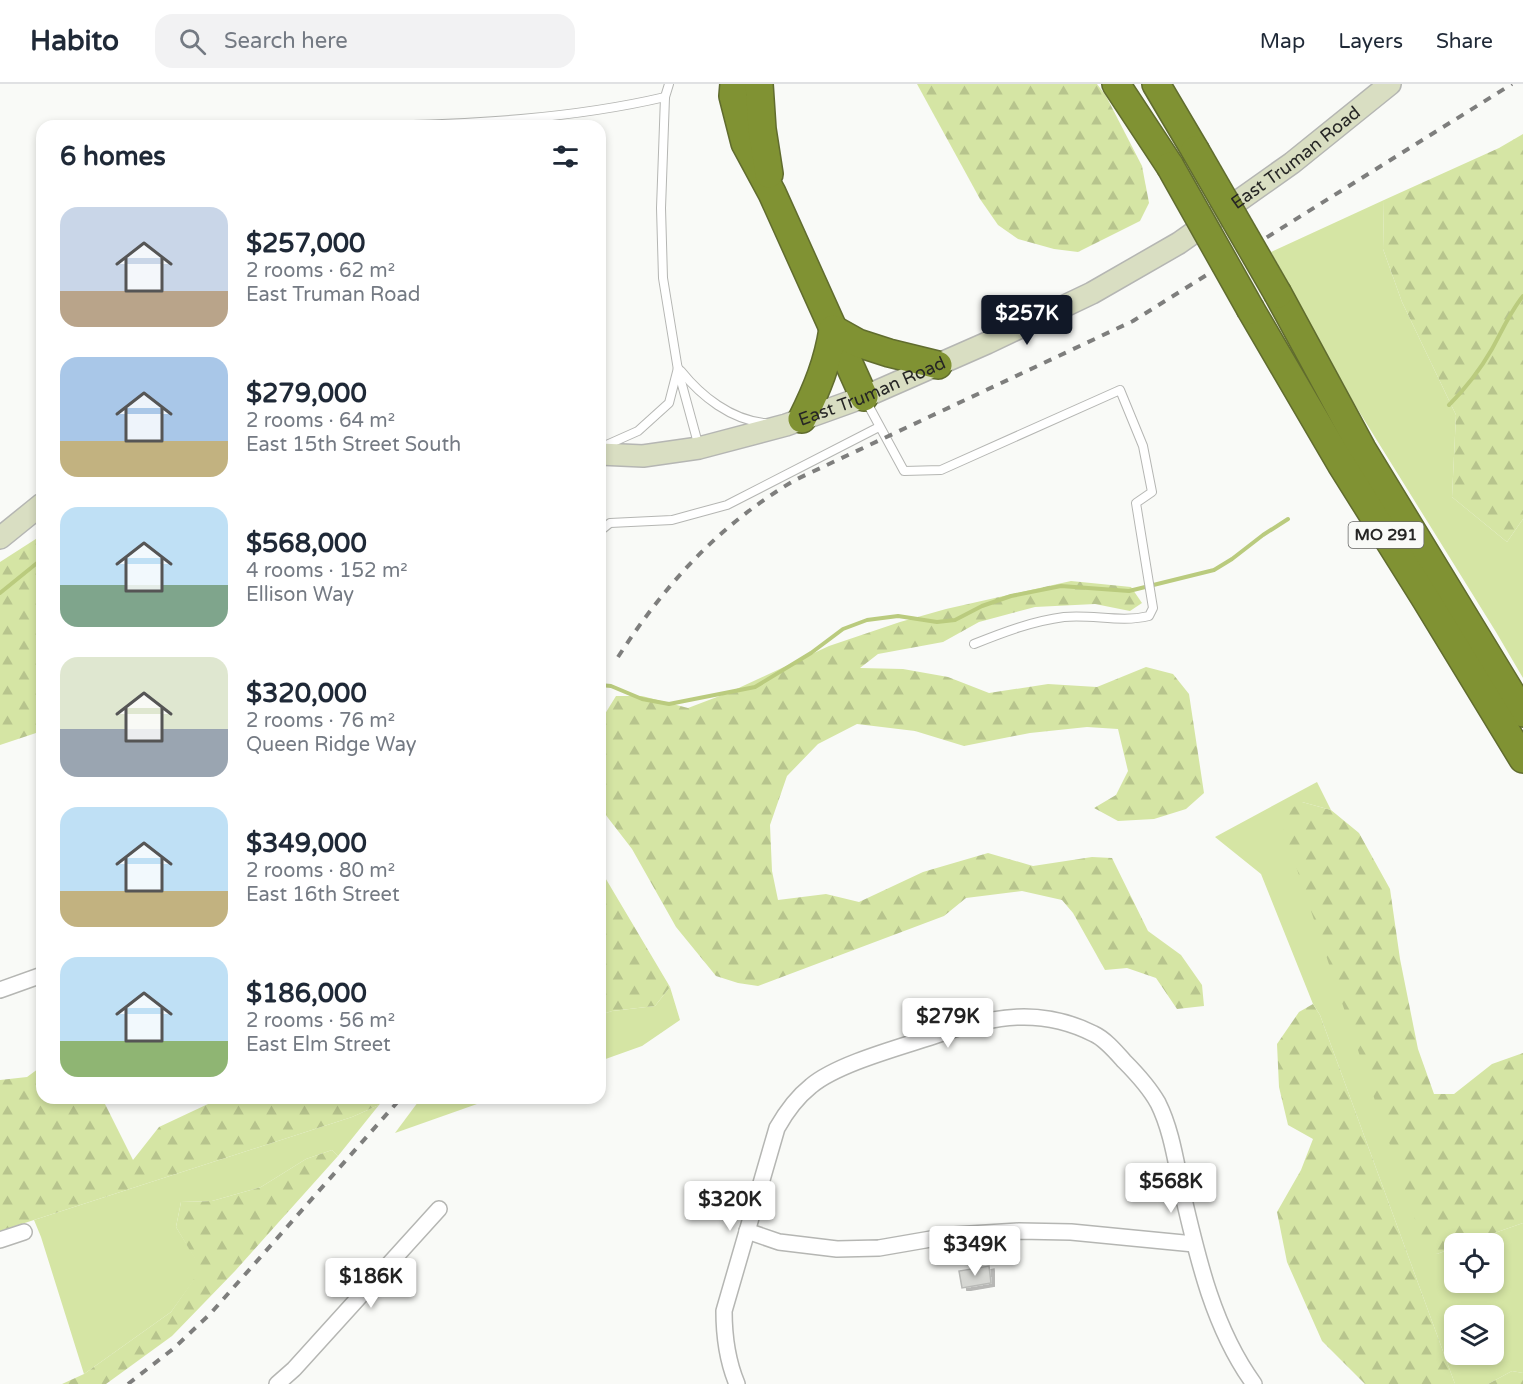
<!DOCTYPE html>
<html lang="en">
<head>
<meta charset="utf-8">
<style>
	body { margin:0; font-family:"Varela Round",sans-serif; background:#f2f2f3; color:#1f2937; height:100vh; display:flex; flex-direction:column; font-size:22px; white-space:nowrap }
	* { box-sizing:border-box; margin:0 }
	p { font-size:20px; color:#747a83 }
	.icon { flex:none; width:33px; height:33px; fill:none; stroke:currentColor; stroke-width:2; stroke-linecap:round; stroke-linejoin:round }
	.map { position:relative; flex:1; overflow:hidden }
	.sheet { position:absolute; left:36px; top:36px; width:570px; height:984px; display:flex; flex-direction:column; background:#fff; border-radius:18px; box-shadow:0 3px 9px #0003 }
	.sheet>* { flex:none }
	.tools { position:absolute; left:1444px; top:1149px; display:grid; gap:12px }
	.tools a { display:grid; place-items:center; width:60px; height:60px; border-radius:12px; background:#fff; box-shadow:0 3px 9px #0003; font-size:30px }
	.price { position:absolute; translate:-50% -51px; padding:0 14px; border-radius:6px; background:#fff; color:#222; font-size:20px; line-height:39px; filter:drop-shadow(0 2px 3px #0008) }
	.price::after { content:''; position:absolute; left:50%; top:36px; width:18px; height:14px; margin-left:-9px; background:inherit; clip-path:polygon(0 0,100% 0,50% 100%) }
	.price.on { background:#111827; color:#fff }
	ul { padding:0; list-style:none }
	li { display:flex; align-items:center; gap:18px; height:150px; padding:0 24px }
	li span { display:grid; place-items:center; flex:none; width:168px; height:120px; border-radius:18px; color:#555 }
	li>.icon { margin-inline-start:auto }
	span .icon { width:72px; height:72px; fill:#fffc; stroke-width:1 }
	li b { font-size:26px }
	h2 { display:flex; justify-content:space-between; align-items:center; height:72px; padding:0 24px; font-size:26px }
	header { display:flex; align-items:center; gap:36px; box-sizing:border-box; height:84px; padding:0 30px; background:#fff; border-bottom:2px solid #e0e1e3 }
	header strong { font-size:28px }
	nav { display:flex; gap:33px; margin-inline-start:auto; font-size:21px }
	.search { width:420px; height:54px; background:#f2f2f3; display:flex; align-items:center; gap:15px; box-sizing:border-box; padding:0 21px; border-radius:18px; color:#747a83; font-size:22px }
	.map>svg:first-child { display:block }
	.grass { fill:#d5e5a4; fill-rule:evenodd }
	.forest { fill:url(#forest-firs) }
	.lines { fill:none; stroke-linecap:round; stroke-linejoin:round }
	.stream { stroke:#bacb7e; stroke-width:4 }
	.building { fill:#d6d7d3; stroke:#b9bab7; stroke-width:1.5; filter:url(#shadow) }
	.lane-casing { stroke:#b5b6b3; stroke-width:10 }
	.street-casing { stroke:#b5b6b3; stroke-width:18 }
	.secondary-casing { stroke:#b5b6b3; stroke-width:24 }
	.highway-casing { stroke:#606c2e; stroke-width:30 }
	.lane { stroke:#fff; stroke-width:8 }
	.street { stroke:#fff; stroke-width:15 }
	.secondary { stroke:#d9dec2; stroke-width:21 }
	.highway { stroke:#809233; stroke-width:27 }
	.rail { stroke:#7e7e7d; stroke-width:4; stroke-dasharray:8 8; stroke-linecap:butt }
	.highway-bridge-casing { stroke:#606c2e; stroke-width:30; stroke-linecap:butt }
	.highway-bridge { stroke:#809233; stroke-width:27 }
	.labels { text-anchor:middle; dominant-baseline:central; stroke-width:5; stroke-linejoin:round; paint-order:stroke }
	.shield { fill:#f9faf7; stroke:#656664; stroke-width:1.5 }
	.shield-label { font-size:16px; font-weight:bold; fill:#262625 }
	.street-label { font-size:18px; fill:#262625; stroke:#f9faf7 }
</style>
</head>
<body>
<header>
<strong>Habito</strong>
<div class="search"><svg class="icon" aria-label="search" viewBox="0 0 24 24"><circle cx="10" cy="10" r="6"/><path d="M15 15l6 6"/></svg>Search here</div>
<nav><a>Map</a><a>Layers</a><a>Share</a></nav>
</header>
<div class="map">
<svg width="1523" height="1300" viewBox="0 0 1523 1300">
	<defs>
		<pattern id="forest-firs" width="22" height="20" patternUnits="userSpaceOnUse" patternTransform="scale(1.5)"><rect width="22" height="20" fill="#d5e5a4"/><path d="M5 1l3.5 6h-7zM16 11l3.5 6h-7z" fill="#b7c48d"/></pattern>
		<filter id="shadow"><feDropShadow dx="5" dy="3" stdDeviation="0" flood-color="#0004"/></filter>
	</defs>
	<rect width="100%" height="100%" fill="#f9faf7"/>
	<!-- grass -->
	<g class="grass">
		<path d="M1384,116l-1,49 19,53 54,113 -4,82 55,45 16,-23v159l-27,-46 -141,-227 -84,-153z"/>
		<path d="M1317,698l14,28 -29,-8 135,452 18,-7v35h39v-38l-28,-1 57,-20v150l-11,-2 -24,13h-33l-135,-369 -7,-11 -52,-130 -46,-37zM1455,1232h39v38h-39z"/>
		<path d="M670,903l10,33 -38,26 -42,15v-46l12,-4 43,-5z"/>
		<path d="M421,1014h73l-99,35z"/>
		<path d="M379,1021l-41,51 -6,-6 -26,9 -45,28 -49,14 -31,1 -5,25 26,42 -31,43 -87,62 -43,-137 -7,-17 318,-103z"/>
	</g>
	<!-- forest -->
	<g class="forest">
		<path d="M917,0h180l9,12 36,70 7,37 -9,18 -62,31 -24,-3 -36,-10 -20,-14 -18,-26z"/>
		<path d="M1523,50v385l-16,23 -55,-45 4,-82 -54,-113 -19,-53 1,-49 115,-52z"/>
		<path d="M42,451v196l-42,14v-183z"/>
		<path d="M1071,497l60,6 11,16 -12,8 -35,-7 -60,3 -56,15 -36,20 -65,12 -18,14 43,1 45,8 41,16 59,-9 49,3 49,-20 27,7 16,20 15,99 -18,16 -32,10 -36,2 -24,-13 22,-13 12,-24 -10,-42 -31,-2 -57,6 -66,13 -49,-15 -58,-7 -39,20 -31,32 -17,49 2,46 6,29 48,-6 33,8 64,-30 65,-19 45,13 59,-9 20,1 36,73 33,24 21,30 2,21 -27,3 -21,-31 -29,-10 -22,2 -32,-57 -11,-13 -40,-9 -56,7 -22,18 -186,70 -20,-3 -22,-7 -40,-49 -44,-78 -27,-35 -5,-4v-88l16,-26h26l46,12 42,-16 99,-46 71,-24 46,-13z"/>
		<path d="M1302,718l29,8 28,23 31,56 10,70 18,90 16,45h20l38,-30 31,-11v170l-57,20 -11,1v3l-18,7 -15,-14 -143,-424z"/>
		<path d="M600,785l70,118 -15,19 -43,5 -12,4z"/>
		<path d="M1313,920l7,11 135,369h-90l-43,-43 -35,-79 -10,-50 24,-42 12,-31 -25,-14 -9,-38 -2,-43 22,-32z"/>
		<path d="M42,982v32h60l31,62 26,-33 49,-23 6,-6h171l-6,7 -27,12 -352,114v-151l27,-3z"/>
		<path d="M332,1066l6,6 -103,115 -63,65 -66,48h-44l22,-10 87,-62 30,-43 -25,-42 5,-25 31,-1 49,-14 45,-28z"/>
		<path d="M1512,1287l11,2v11h-35z"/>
	</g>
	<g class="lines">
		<!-- stream -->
		<g class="stream">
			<path d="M1449,321c17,-17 31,-35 43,-56 10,-18 18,-37 31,-53"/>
			<path d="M0,509l42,-34"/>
			<path d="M600,601l11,1 31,13 27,5 86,-17 56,-34 32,-24 24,-9 31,-4 39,6 18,-2 27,-14 29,-10 50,-10 68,5 85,-21 18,-11 31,-24 25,-16"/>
		</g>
	</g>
	<!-- building -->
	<path class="building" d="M989,1182l2,17 -29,5 -3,-17z"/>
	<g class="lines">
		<defs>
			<g id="lane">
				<path d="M669,0l-4,13 -4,111 2,70 15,92 21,77"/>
				<path d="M375,42c97,-2 196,-7 290,-29"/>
				<path d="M681,287c20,25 50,49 84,52"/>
				<path d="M866,317l38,70 37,-1 179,-80 23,56 9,46 -16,11 17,105 -4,8c-29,7 -56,-2 -85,1 -31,4 -60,15 -90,27"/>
				<path d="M602,363l36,-16 31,-28 9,-35"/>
				<path d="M600,447l10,-8 62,-3 55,-15 152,-78"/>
			</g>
			<g id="street">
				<path d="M0,906l42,-15"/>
				<path d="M747,1147l32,11 58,7 42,-1 75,-13 65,-4 52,1 123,12"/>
				<path d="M0,1156l24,-8"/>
				<path d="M277,1300l17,-15 145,-160"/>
				<path d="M737,1300c-10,-24 -13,-47 -13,-73l53,-183c9,-16 19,-30 34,-42 27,-23 94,-40 129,-52 53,-18 101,-27 154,0 11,5 22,18 30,27 13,13 25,26 34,42 14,28 18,61 25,92 15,65 31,134 71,189"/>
			</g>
			<g id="secondary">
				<path id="s1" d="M600,370l43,2 56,-8 87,-23 78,-28 123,-54 105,-50 87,-50 113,-80 98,-79"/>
				<path d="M0,454l42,-34"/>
			</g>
			<g id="highway">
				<path d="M734,0l-1,12 12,47 27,50 92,204"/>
				<path d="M759,0l3,45 7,45"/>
				<path d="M1116,0l54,82"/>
				<path d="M1156,0l39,66"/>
				<path d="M1278,210l84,155 161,264"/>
				<path d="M1251,226l90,154 84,134 98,161"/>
				<path d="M802,335c15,-30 26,-57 31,-90l25,14 31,10 49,12"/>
			</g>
		</defs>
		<!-- lane casing -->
		<use href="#lane" class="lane-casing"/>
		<!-- street casing -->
		<use href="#street" class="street-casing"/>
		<!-- secondary casing -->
		<use href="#secondary" class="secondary-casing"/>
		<!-- highway casing -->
		<use href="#highway" class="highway-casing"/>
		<!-- lane -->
		<use href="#lane" class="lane"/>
		<!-- street -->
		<use href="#street" class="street"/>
		<!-- secondary -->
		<use href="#secondary" class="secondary"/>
		<!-- highway -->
		<use href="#highway" class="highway"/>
		<!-- rail -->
		<g class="rail">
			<path d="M618,573c48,-74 101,-132 177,-177l338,-159 379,-237"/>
			<path d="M128,1300l45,-35 38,-36 190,-215"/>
		</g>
		<defs>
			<g id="highway-bridge">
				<path d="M1195,66l83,144"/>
				<path d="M1170,82l81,144"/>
			</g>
		</defs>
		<!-- highway-bridge casing -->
		<use href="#highway-bridge" class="highway-bridge-casing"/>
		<!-- highway-bridge -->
		<use href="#highway-bridge" class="highway-bridge"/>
	</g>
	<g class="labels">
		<!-- shield labels -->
		<rect class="shield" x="1348.5" y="438" width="75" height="26" rx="4.5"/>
		<g class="shield-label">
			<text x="1386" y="451">MO 291</text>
		</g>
		<!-- street labels -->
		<g class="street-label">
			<text stroke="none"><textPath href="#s1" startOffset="768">East Truman Road</textPath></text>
			<text stroke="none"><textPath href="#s1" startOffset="282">East Truman Road</textPath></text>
		</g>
	</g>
</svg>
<div class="tools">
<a><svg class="icon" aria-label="locate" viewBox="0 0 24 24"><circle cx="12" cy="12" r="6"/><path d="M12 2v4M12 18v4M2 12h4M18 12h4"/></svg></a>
<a><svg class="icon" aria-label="layers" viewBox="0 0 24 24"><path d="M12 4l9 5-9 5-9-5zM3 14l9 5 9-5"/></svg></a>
</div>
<b class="price on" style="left:1027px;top:262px">$257K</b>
<b class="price" style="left:948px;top:965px">$279K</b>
<b class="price" style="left:1171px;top:1130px">$568K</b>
<b class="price" style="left:730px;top:1148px">$320K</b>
<b class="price" style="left:975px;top:1193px">$349K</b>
<b class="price" style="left:371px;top:1225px">$186K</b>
<section class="sheet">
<h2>6 homes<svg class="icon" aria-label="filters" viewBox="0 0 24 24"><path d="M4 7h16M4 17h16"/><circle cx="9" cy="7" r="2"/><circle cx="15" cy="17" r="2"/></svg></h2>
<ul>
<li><span style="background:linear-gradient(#c9d6e8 70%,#b9a48a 0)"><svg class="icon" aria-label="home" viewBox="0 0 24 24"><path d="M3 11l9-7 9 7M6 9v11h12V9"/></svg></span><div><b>$257,000</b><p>2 rooms · 62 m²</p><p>East Truman Road</p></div></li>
<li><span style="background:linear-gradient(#a9c7e8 70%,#c2b280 0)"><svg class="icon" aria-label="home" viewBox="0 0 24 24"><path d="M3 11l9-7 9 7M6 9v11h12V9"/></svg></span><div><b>$279,000</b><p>2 rooms · 64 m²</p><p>East 15th Street South</p></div></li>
<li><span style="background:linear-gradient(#bfe0f5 65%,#7fa58c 0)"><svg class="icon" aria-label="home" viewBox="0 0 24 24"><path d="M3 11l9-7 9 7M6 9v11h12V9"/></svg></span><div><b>$568,000</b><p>4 rooms · 152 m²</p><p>Ellison Way</p></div></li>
<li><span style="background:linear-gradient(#dfe7d0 60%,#9aa5b1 0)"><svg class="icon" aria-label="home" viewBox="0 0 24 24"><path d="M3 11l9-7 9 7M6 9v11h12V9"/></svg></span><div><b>$320,000</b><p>2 rooms · 76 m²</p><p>Queen Ridge Way</p></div></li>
<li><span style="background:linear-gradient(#bfe0f5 70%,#c2b280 0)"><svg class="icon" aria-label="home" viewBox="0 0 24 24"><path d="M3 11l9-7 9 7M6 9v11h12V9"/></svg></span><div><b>$349,000</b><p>2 rooms · 80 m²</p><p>East 16th Street</p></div></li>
<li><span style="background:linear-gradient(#bfe0f5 70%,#8fb573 0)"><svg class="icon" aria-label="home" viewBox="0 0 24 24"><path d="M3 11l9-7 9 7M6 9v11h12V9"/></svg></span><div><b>$186,000</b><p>2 rooms · 56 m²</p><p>East Elm Street</p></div></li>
</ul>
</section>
</div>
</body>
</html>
